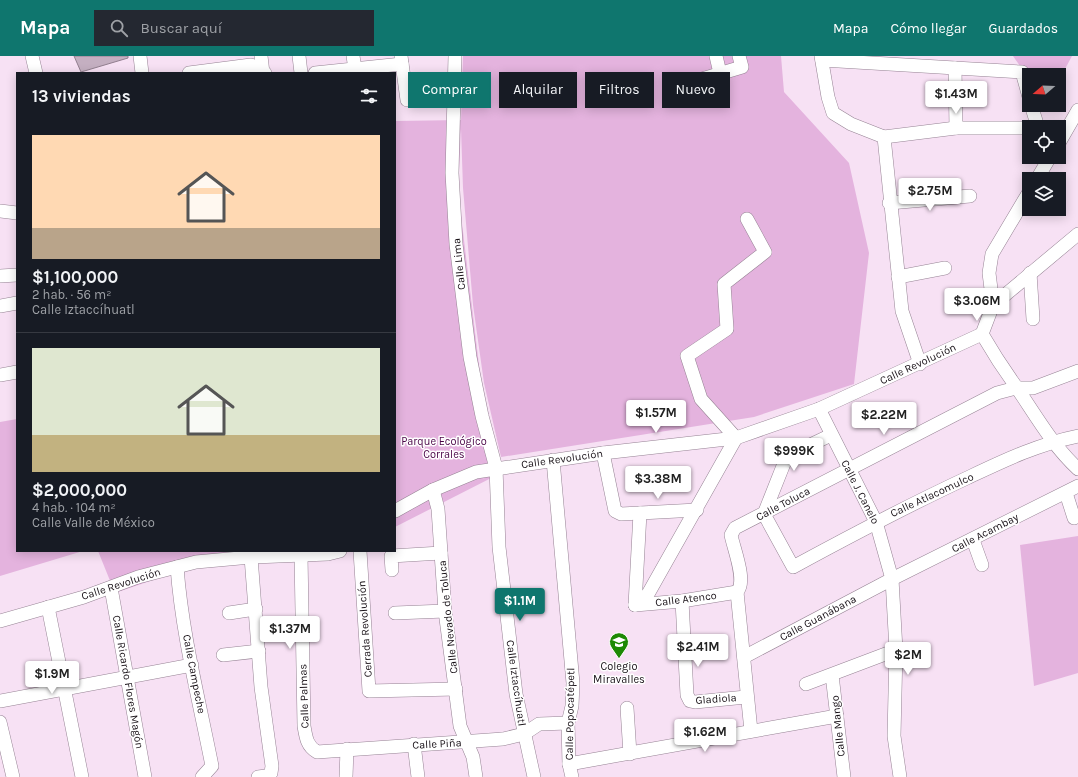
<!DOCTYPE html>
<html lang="es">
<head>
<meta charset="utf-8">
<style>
	body { margin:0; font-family:Karla,sans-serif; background:#242831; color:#f1f3f6; height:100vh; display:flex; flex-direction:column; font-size:15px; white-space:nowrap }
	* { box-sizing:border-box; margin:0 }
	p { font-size:13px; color:#9ea1a6 }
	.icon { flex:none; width:22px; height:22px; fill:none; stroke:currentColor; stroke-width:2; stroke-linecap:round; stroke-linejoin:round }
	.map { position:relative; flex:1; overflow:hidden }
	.drawer { position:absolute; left:16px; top:16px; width:380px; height:480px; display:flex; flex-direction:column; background:#171b24; border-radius:0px; box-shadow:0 2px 10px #0003 }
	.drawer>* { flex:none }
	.guide { position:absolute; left:408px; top:16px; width:380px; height:36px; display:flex; gap:8px }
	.needle { width:26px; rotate:251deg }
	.buttons { position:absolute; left:1022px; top:12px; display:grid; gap:8px }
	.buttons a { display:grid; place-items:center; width:44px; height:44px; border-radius:0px; background:#171b24; box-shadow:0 2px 10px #0003; font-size:20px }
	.price { position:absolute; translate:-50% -34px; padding:0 9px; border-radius:4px; background:#fff; color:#222; font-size:13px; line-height:26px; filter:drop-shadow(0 1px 2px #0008) }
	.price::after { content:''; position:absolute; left:50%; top:24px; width:12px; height:9px; margin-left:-6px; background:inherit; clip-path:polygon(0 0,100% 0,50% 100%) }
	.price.active { background:#0f766e; color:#fff }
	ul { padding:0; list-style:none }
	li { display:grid; align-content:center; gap:8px; height:212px; padding:0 16px }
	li+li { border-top:1px solid #363941 }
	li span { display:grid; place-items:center; height:124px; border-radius:0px; color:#555 }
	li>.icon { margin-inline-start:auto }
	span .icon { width:72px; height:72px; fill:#fffc; stroke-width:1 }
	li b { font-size:17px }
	h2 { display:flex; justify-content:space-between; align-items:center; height:48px; padding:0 16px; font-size:17px }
	.tag { padding:0 14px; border-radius:0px; background:#171b24; box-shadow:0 2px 10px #0003; font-size:14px; line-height:36px }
	.tag.active { background:#0f766e; color:#fff }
	header { display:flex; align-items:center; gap:24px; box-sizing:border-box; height:56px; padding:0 20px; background:#0f766e; color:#fff }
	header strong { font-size:19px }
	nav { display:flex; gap:22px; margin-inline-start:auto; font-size:14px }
	.search { width:280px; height:36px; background:#242831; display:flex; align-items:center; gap:10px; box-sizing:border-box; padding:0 14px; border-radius:0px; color:#9ea1a6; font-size:15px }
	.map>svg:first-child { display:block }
	.green { fill:#e4b3de }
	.building { fill:#c4afc1; stroke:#927f8f }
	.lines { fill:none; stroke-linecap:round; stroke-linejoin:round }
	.minor-casing { stroke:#968394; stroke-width:14 }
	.minor { stroke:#fff; stroke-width:13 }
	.labels { text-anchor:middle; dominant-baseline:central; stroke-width:3; stroke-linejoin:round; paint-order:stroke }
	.street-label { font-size:11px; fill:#181117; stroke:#fff }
	.park-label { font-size:11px; fill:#490346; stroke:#fff }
	.poi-label { font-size:11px; fill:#181117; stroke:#fff }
</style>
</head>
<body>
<header>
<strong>Mapa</strong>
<div class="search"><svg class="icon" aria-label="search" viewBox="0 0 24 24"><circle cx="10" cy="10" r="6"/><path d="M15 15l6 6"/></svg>Buscar aquí</div>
<nav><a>Mapa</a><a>Cómo llegar</a><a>Guardados</a></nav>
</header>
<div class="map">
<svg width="1078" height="721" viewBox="0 0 1078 721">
	<rect width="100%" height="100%" fill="#f7e1f4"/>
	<!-- green -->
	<g class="green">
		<path d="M463,0h318l3,36 65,71 20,90 -15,131 -100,33 -253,40 -17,-74 -11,-78 -10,-117 -2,-59 -3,61 26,217 15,67 -104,53v-406l66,-1z"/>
		<path d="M1013,0h59l-13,24v-5h-30v4z"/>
		<path d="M17,363v132h66l-83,25v-154z"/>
		<path d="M1078,480v137l-44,13 -14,-141z"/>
		<path d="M98,495h255l-29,5h-21l-121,14 -67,23z"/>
	</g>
	<!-- building -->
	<path class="building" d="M74,0h54v2l-47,14z"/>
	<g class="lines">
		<defs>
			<g id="minor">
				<path d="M32,0l4,17"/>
				<path d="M140,0l2,17"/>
				<path d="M261,0l2,17"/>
				<path d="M299,0l2,17"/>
				<path d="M353,0l2,13"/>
				<path d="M401,0l6,44"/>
				<path d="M455,0l-3,117 4,71 14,113 12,59 14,52 3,79 17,147 18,83"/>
				<path d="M716,0l4,17"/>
				<path d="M821,0l7,41 5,16 18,11 33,13 72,-9h73"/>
				<path d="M822,4l200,12 7,25"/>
				<path d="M955,12l1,60"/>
				<path d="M189,17l62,-8 14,8"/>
				<path d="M315,17l87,-9"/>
				<path d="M682,29l60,-18 -3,-11"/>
				<path d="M1031,49l7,22"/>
				<path d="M884,81l18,174 18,53"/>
				<path d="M1059,87l19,-33"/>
				<path d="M1037,123l13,-22"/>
				<path d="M889,147l81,-7"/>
				<path d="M0,155l17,2"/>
				<path d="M1030,217l3,46"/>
				<path d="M0,220l17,-1"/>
				<path d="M898,221l47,-9"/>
				<path d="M993,249l-4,-32 3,-19 37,-62"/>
				<path d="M0,250l17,-3"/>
				<path d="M982,278l11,-29 85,-71"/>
				<path d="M0,319l17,-3"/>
				<path d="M819,353l57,113 16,57 4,71 -2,86 6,41"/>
				<path d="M603,397l12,58 6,3 76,-4"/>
				<path d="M553,404l20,223 -1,23 -4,17 1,41 3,13"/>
				<path d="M433,434l5,19 7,102 15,115 13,31 3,20"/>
				<path d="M1066,437l8,25"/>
				<path d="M395,455l38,-21 43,-18 127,-19 133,-15 83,-29 163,-75c11,19 22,36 35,54 19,28 36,58 61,81"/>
				<path d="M764,458l29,53c57,-31 114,-61 174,-89 36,-17 71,-34 111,-42"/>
				<path d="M764,458l23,-58 44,-21"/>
				<path d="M973,484l9,25"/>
				<path d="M360,495l9,140 87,-2"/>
				<path d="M301,499l3,171c2,12 3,20 13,26l186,-13 21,-5 15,-10 29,-1"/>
				<path d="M251,501l10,130 11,79 -1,7 -5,3 -8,1"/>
				<path d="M177,511c5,67 22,133 35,199l-10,11"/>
				<path d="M392,514l-1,-14 50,-3"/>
				<path d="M111,532l34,189"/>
				<path d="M682,545l5,94 3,6 5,1 51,-5"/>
				<path d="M635,549l13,-11 88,-156 -35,-39 -14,-43 40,-27 -3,-45 41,-32 -18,-33"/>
				<path d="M635,549l47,-4 55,-9"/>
				<path d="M635,549l5,-92"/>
				<path d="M48,551l34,170"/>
				<path d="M229,557l27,-4"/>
				<path d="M395,557l50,-2"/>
				<path d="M0,565l84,-24 54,-20 58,-15 55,-5 77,-3 12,-3"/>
				<path d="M223,599l36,-4"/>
				<path d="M744,601l148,-78 186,-93"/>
				<path d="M832,619l12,102"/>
				<path d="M806,628l90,-34"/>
				<path d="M0,645l192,-36"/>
				<path d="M627,652l3,46"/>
				<path d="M0,666l13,55"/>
				<path d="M751,675l-14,-139c10,-11 -3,-42 -6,-57l4,-7 262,-135 19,-5h17l45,-17"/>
				<path d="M414,688l4,33"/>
				<path d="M569,708l268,-48"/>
				<path d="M346,721l1,-28"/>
			</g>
		</defs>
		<!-- minor casing -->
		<use href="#minor" class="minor-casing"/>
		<!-- minor -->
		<use href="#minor" class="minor"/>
	</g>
	<!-- icons -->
	<defs>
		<symbol id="school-pin" viewBox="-11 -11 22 30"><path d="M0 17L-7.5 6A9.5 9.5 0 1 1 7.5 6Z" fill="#1d8904" stroke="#fff"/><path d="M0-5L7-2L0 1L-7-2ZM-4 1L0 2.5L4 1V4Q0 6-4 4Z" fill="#fff"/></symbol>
	</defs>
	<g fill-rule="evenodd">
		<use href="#school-pin" x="608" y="575" width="22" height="30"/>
	</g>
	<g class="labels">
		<!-- street labels -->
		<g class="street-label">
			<text transform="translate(459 208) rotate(-96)">Calle Lima</text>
			<text transform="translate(918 308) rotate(-25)">Calle Revolución</text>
			<text transform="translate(562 403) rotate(-8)">Calle Revolución</text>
			<text transform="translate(860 436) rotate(63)">Calle J. Canelo</text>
			<text transform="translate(932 439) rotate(-25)">Calle Atlacomulco</text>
			<text transform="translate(783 448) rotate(-28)">Calle Toluca</text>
			<text transform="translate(985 477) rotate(-27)">Calle Acambay</text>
			<text transform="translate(121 528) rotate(-18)">Calle Revolución</text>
			<text transform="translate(686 543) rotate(-7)">Calle Atenco</text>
			<text transform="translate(448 561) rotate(-96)">Calle Nevado de Toluca</text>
			<text transform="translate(818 562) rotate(-28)">Calle Guanábana</text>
			<text transform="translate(365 573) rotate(-94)">Cerrada Revolución</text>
			<text transform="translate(194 618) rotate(79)">Calle Campeche</text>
			<text transform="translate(128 626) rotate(80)">Calle Ricardo Flores Magón</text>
			<text transform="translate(516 627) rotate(82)">Calle Iztaccíhuatl</text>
			<text transform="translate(304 640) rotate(-92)">Calle Palmas</text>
			<text transform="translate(716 643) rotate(-4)">Gladiola</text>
			<text transform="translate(570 658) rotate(-89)">Calle Popocatépetl</text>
			<text transform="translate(838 670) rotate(-96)">Calle Mango</text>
			<text transform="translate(437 688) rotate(-3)">Calle Piña</text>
		</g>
		<!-- park labels -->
		<g class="park-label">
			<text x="444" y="385">Parque Ecológico<tspan x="444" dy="13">Corrales</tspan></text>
		</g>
		<!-- poi labels -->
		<g class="poi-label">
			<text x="619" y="610">Colegio<tspan x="619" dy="13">Miravalles</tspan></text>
		</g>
	</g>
</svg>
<div class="buttons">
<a><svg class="needle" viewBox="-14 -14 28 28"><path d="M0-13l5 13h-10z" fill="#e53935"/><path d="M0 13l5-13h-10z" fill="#9ea1a6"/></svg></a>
<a><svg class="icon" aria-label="locate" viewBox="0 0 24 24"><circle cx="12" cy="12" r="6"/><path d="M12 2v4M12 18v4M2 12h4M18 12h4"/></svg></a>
<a><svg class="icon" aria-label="layers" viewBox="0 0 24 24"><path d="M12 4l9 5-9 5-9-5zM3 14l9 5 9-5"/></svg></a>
</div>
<b class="price" style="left:956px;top:59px">$1.43M</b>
<b class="price" style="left:930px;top:156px">$2.75M</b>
<b class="price" style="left:977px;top:266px">$3.06M</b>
<b class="price" style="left:656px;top:378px">$1.57M</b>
<b class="price" style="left:884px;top:380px">$2.22M</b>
<b class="price" style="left:794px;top:416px">$999K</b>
<b class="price" style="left:658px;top:444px">$3.38M</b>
<b class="price active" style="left:520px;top:566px">$1.1M</b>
<b class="price" style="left:290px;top:594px">$1.37M</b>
<b class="price" style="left:698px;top:612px">$2.41M</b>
<b class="price" style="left:908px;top:620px">$2M</b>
<b class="price" style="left:52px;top:639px">$1.9M</b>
<b class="price" style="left:705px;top:697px">$1.62M</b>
<div class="guide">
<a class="tag active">Comprar</a>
<a class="tag">Alquilar</a>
<a class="tag">Filtros</a>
<a class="tag">Nuevo</a>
</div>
<section class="drawer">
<h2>13 viviendas<svg class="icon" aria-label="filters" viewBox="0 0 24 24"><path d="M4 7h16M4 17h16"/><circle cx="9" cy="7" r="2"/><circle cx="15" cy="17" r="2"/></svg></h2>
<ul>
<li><span style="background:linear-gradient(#ffd9b3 75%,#b9a48a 0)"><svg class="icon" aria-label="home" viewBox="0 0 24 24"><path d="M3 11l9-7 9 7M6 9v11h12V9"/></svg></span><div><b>$1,100,000</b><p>2 hab. · 56 m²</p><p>Calle Iztaccíhuatl</p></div></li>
<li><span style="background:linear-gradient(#dfe7d0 70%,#c2b280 0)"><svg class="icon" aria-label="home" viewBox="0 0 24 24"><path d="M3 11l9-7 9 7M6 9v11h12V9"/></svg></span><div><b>$2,000,000</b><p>4 hab. · 104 m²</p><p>Calle Valle de México</p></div></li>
</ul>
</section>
</div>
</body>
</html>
